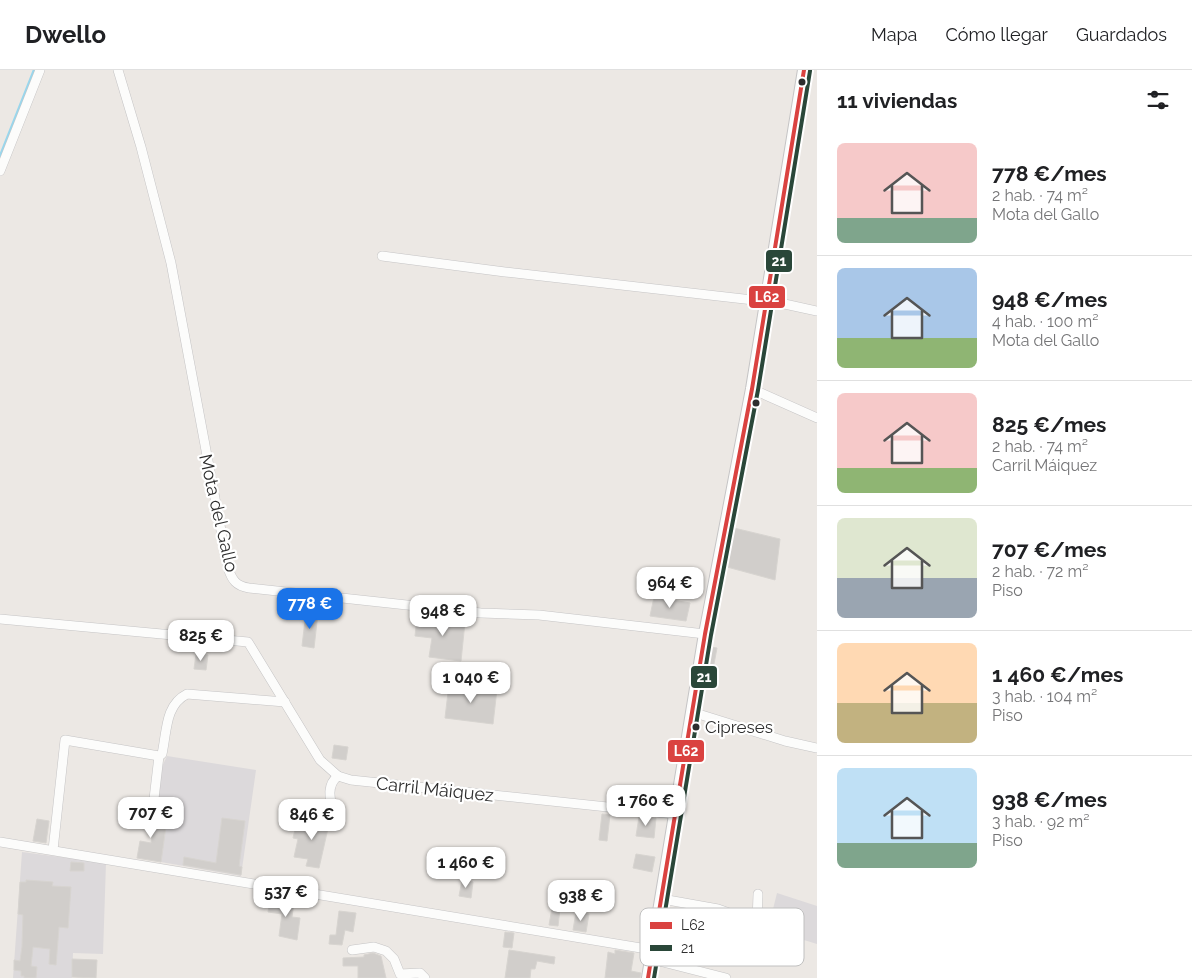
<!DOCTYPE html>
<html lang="es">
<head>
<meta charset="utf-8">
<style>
	body { margin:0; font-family:Raleway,sans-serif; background:#f6f6f6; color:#202124; height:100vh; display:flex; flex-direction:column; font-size:19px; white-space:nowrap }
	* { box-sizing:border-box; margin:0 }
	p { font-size:16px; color:#757577 }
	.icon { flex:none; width:28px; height:28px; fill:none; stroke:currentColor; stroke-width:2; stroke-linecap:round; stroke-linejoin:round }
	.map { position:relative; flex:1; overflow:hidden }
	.details { display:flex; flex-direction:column; background:#fff; width:375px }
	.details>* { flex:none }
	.price { position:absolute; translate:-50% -42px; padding:0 11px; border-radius:10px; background:#fff; color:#222; font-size:16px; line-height:32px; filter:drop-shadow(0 1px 2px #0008) }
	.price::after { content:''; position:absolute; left:50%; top:30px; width:15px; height:11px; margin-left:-8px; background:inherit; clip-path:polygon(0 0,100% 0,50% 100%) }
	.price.current { background:#1a73e8; color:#fff }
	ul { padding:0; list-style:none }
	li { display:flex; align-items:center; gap:15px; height:125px; padding:0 20px }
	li+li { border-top:1px solid #e0e0e0 }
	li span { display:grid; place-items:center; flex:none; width:140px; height:100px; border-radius:8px; color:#555 }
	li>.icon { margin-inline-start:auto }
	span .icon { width:60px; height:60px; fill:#fffc; stroke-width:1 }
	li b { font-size:21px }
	h2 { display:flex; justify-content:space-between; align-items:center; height:60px; padding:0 20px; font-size:21px }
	header { display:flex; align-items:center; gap:30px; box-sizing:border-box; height:70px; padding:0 25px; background:#fff; border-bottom:1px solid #e0e0e0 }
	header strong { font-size:24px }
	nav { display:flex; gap:28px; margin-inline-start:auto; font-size:18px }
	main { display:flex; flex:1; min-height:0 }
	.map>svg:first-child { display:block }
	.industrial { fill:#dcd9db }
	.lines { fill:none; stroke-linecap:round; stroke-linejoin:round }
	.stream { stroke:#99d6ec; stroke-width:2.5 }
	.building { fill:#d1cecb; stroke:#d7d4d0 }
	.minor-casing { stroke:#c5c4c5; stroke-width:10 }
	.secondary-casing { stroke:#c5c4c5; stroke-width:14 }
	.minor { stroke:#fcfcfb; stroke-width:9 }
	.secondary { stroke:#fcfcfb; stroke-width:12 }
	.bus-1-casing { stroke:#fff; stroke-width:8 }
	.bus-2-casing { stroke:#fff; stroke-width:8 }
	.bus-1 { stroke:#da4240; stroke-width:4 }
	.bus-2 { stroke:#2a4739; stroke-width:4 }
	.bus-dot { fill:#2e2e2e; stroke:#fff; stroke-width:2 }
	.labels { text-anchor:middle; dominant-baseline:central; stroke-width:4.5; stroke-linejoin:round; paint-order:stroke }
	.bus-label { font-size:17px; fill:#2e2e2e; stroke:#fff; text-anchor:start }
	.street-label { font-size:18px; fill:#2e2e2e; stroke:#fff }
	.key { fill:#fff; stroke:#c0c0c0; stroke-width:1 }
	.key-label { font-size:14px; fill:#2e2e2e }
	.line-badge { stroke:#fff; stroke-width:2 }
	.badge-label { font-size:14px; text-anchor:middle; font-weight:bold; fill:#fff }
</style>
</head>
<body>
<header>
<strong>Dwello</strong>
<nav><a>Mapa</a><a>Cómo llegar</a><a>Guardados</a></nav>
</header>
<main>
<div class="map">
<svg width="817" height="908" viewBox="0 0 817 908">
	<rect width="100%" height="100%" fill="#ece8e4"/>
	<!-- industrial -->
	<g class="industrial">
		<path d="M167,686l89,14 -15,106 -80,-14 5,-36 -12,-2 6,-53z"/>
		<path d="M22,782l84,11 -3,91 -30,-1 -1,25h-59z"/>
		<path d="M777,823l40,13v38l-49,-15z"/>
	</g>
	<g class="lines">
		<!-- stream -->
		<path class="stream" d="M0,86l34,-86"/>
	</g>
	<!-- building -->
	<g class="building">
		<path d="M734,458l46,11 -5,41 -48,-13z"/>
		<path d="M654,527l36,6 -4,18 -36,-5z"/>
		<path d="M306,542l12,1 -4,35 -12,-2z"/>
		<path d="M417,547l48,5 -4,39 -32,-4 3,-19 -17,-2z"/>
		<path d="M711,577l6,1 -4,21 -5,-1z"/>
		<path d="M196,584l12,1 -2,15 -12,-1z"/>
		<path d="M449,614l48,5 -4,35 -48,-6z"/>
		<path d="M334,675l14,2 -2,13 -14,-2z"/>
		<path d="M639,716l27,6 -1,15 -29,-3z"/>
		<path d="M134,741l12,1 1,7 7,3v3l12,1 -5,36 -24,-4 3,-17 11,2 2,-15 -12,-1 1,-6 -8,-1z"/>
		<path d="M323,744h6l3,7v3h-3l-10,44 -13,-2 2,-7 -14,-2 4,-18 -5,-1 3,-13 15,2v-2l8,1 1,-11z"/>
		<path d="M602,744l8,1 -3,26 -8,-1z"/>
		<path d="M639,747l17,1 -2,20 -18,-2z"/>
		<path d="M222,748l23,3 -6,45 3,1 -1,8 -58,-10 1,-8 32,6z"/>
		<path d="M37,749l12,2 -3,22 -13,-2z"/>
		<path d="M636,784l19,3 -3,15 -19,-4z"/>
		<path d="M71,792l13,1v8h-14z"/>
		<path d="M26,810l27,2 -1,4 19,1 -3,41 -9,-1 -3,38 -7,-1 1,-15 -17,-2 -2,19 6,1 -1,11h-12v-2h-3v-5l-7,-1v-10l6,1 2,-14 1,-32 -5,-1 2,-32h6z"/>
		<path d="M462,810l11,2 -2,16 -12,-2z"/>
		<path d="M270,829l24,3 -2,15 8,1 -3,22 -18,-4 3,-22 -14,-2z"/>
		<path d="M552,838l8,1 -2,17 -9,-1z"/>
		<path d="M339,841l17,2 -3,19 -8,-2 -3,15 -13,-1 1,-9h6z"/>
		<path d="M576,842l13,2 -3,18 -13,-2z"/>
		<path d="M505,862l9,1 -2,15 -9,-1z"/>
		<path d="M509,880l46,7 -1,7 -17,-3 -2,8h-4l-1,9h-25z"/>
		<path d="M615,880l19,3 -3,18 10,2 -1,5h-35l3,-26 7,2z"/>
		<path d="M373,883l8,3 5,22h-28v-12h-15v-8l21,-1v-2z"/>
		<path d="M72,889l25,1 -1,18 -24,-1z"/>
	</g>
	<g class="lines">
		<defs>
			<g id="minor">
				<path d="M118,0l23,77 30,116 57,305c4,12 8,18 21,20l232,25 58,2 166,19"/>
				<path d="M0,101l40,-101"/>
				<path d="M382,186l123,16 275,31 37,8"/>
				<path d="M752,319l65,29"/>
				<path d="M0,549l248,23 72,118 18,16 13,4 323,34"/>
				<path d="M692,642l93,29 32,7"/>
				<path d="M152,746l7,-60"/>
				<path d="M336,746c-6,-13 -11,-30 2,-40"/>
				<path d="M0,772l653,108"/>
				<path d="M53,780l12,-110 94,16 3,-2c5,-23 3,-49 25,-60l98,8"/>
				<path d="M662,829l56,10 39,14 1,-29"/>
				<path d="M352,880l22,-3 12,4 8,8 6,15 20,-1 5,5"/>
				<path d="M651,889l75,19"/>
			</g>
			<path id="secondary" d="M648,908l57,-344 47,-245 52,-319"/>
		</defs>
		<!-- minor casing -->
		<use href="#minor" class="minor-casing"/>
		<!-- secondary casing -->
		<use href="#secondary" class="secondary-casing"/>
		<!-- minor -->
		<use href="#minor" class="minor"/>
		<!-- secondary -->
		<use href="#secondary" class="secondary"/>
		<defs>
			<path id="bus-1" d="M648,908l57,-344 47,-245 52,-319"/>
			<path id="bus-2" d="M654,908l57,-343 47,-245 52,-319"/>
		</defs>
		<!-- bus-1 casing -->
		<use href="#bus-1" class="bus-1-casing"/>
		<!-- bus-2 casing -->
		<use href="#bus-2" class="bus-2-casing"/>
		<!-- bus-1 -->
		<use href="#bus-1" class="bus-1"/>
		<!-- bus-2 -->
		<use href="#bus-2" class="bus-2"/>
	</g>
	<!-- markers -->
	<g class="bus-dot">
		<circle cx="802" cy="12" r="4.5"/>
		<circle cx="756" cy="333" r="4.5"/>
		<circle cx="696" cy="657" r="4.5"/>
	</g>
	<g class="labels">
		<!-- bus labels -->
		<g class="bus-label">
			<text x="705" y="657">Cipreses</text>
		</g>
		<!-- street labels -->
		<g class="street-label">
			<text transform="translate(219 443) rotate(77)">Mota del Gallo</text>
			<text transform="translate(435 719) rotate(6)">Carril Máiquez</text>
		</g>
	</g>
	<!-- legend -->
	<rect x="640" y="838" width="164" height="58" rx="8" class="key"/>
	<rect x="650" y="852" width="22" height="7" fill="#da4240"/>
	<rect x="650" y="875" width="22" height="6" fill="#2a4739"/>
	<g class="key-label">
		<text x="681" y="860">L62</text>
		<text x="681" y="883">21</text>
	</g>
	<g class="line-badge">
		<rect x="765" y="179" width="28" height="24" rx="5" fill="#2a4739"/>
		<rect x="748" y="215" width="38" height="24" rx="5" fill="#da4240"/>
		<rect x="690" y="595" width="28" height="24" rx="5" fill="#2a4739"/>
		<rect x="667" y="669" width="38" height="24" rx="5" fill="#da4240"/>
	</g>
	<g class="badge-label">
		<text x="779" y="196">21</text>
		<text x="767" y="232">L62</text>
		<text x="704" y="612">21</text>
		<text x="686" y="686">L62</text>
	</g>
</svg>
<b class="price" style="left:670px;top:539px">964 €</b>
<b class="price current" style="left:310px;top:560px">778 €</b>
<b class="price" style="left:443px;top:567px">948 €</b>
<b class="price" style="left:201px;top:592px">825 €</b>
<b class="price" style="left:471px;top:634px">1 040 €</b>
<b class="price" style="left:646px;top:757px">1 760 €</b>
<b class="price" style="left:151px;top:769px">707 €</b>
<b class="price" style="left:312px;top:771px">846 €</b>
<b class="price" style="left:466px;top:819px">1 460 €</b>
<b class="price" style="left:286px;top:848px">537 €</b>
<b class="price" style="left:581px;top:852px">938 €</b>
</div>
<section class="details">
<h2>11 viviendas<svg class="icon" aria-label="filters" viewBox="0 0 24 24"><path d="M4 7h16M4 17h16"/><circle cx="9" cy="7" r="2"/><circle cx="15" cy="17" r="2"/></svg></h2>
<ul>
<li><span style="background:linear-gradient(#f6c9c9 75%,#7fa58c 0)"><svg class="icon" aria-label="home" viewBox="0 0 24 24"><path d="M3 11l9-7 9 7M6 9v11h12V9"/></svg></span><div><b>778 €/mes</b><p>2 hab. · 74 m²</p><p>Mota del Gallo</p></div></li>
<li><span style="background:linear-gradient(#a9c7e8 70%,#8fb573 0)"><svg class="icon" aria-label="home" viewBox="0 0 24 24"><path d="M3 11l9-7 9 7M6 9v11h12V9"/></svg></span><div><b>948 €/mes</b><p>4 hab. · 100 m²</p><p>Mota del Gallo</p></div></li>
<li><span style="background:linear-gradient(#f6c9c9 75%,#8fb573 0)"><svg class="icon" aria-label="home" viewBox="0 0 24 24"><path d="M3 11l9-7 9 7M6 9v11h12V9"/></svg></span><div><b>825 €/mes</b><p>2 hab. · 74 m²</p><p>Carril Máiquez</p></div></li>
<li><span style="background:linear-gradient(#dfe7d0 60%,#9aa5b1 0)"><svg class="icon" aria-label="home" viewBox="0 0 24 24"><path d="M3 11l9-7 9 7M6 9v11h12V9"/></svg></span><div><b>707 €/mes</b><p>2 hab. · 72 m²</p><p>Piso</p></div></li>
<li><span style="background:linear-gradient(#ffd9b3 60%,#c2b280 0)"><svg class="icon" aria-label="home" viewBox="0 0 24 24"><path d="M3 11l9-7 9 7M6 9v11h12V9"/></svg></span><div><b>1 460 €/mes</b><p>3 hab. · 104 m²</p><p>Piso</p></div></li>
<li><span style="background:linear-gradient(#bfe0f5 75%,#7fa58c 0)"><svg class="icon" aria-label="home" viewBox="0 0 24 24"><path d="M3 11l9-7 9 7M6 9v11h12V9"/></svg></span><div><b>938 €/mes</b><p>3 hab. · 92 m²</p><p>Piso</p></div></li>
</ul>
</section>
</main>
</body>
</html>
